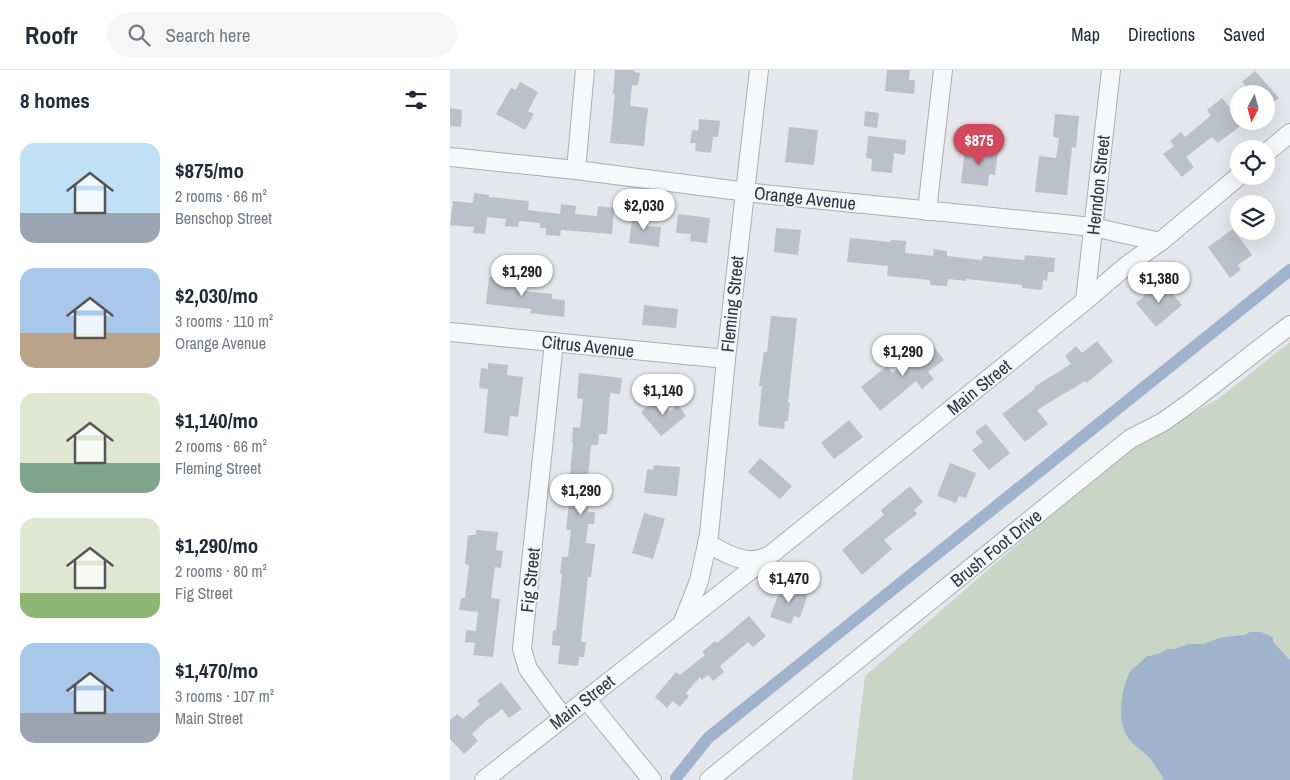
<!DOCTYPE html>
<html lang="en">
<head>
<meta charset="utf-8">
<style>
	body { margin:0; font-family:"Archivo Narrow",sans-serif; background:#f6f6f7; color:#1f2937; height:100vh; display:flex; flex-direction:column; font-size:19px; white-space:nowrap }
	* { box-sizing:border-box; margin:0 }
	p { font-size:16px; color:#747a83 }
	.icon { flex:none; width:28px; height:28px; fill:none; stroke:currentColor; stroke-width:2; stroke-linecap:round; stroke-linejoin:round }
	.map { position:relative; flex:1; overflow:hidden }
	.panel { display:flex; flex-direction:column; background:#fff; width:450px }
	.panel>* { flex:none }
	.needle { width:32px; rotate:186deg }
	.tools { position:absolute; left:780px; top:15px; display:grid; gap:10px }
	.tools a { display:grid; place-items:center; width:45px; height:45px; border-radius:50%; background:#fff; box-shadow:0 5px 20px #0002; font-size:25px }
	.price { position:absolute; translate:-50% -42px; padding:0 11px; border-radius:18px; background:#fff; color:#222; font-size:16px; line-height:32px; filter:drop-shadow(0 1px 2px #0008) }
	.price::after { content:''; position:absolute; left:50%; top:30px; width:15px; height:11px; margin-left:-8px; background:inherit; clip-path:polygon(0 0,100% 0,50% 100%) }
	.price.on { background:#d1495b; color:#fff }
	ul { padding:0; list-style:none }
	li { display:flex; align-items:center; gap:15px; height:125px; padding:0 20px }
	li span { display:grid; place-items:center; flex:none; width:140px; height:100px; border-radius:15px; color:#555 }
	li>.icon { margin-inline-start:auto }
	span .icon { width:60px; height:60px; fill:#fffc; stroke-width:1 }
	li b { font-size:21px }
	h2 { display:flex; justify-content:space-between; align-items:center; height:60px; padding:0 20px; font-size:21px }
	header { display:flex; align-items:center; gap:30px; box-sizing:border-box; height:70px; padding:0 25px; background:#fff; border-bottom:1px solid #e0e1e3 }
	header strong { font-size:24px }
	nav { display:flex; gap:28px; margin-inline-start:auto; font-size:18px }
	.search { width:350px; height:45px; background:#f6f6f7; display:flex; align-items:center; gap:12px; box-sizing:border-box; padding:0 18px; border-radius:28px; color:#747a83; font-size:19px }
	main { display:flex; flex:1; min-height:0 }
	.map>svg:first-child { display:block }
	.green { fill:#c9d6c5 }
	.water { fill:#9fb4cc }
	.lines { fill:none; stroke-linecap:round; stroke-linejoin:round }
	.canal { stroke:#9fb4cc; stroke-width:12 }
	.building { fill:#bbc0ca }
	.minor-casing { stroke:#a9aeb7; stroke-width:20 }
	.minor { stroke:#f7f8fa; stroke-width:18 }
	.labels { text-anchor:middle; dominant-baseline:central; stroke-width:4; stroke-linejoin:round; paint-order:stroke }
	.street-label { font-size:18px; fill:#2b3445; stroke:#f4f6f9 }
</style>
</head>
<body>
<header>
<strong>Roofr</strong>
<div class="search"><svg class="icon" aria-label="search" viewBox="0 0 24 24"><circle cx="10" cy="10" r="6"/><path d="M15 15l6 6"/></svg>Search here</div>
<nav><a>Map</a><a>Directions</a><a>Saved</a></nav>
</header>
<main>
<section class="panel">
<h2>8 homes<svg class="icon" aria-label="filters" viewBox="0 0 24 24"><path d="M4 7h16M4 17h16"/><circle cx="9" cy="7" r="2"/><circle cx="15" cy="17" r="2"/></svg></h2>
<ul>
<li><span style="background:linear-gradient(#bfe0f5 70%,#9aa5b1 0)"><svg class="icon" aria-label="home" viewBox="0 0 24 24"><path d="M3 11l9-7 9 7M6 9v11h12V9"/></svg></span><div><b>$875/mo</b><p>2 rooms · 66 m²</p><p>Benschop Street</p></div></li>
<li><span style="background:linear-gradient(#a9c7e8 65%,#b9a48a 0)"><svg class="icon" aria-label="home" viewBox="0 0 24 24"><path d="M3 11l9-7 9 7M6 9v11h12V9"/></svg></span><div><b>$2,030/mo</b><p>3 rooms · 110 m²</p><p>Orange Avenue</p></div></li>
<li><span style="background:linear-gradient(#dfe7d0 70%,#7fa58c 0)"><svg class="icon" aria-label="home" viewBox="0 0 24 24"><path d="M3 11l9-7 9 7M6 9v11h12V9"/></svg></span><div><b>$1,140/mo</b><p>2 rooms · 66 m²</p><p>Fleming Street</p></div></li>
<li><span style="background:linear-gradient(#dfe7d0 75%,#8fb573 0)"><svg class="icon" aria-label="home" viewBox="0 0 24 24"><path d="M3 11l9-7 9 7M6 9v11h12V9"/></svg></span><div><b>$1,290/mo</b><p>2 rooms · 80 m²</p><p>Fig Street</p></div></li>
<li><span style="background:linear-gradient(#a9c7e8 70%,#9aa5b1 0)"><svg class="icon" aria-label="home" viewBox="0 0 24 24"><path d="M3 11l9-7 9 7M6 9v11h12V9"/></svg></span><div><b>$1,470/mo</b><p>3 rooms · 107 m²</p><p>Main Street</p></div></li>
</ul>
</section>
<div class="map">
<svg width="840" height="710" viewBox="0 0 840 710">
	<rect width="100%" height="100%" fill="#e4e7ec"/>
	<!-- green -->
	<path class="green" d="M840,272v438h-438l13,-104 263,-227 90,-50z"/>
	<!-- water -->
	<path class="water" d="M800,562h11l12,5v5l17,18v120h-126c-4,-7 -8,-14 -13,-20 -7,-9 -18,-14 -24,-24 -10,-16 -6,-48 3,-64 4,-5 12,-10 17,-16 7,0 14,-3 20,-7h7l14,-5h16l18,-7 22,-2z"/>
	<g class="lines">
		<!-- canal -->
		<path class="canal" d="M226,708l32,-40 582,-468"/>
	</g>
	<!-- building -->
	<g class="building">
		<path d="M165,0h19v2l6,1 -2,13 -6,-1 -2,21 18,2 -4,38 -34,-3 5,-49h-2z"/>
		<path d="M437,0h23l-1,10h6l-1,14 -29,-3z"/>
		<path d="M805,1l24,27 -13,11v-15h-14l-10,-12z"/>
		<path d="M70,12l18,10 -10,19 6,3 -9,16 -29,-16 15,-26 5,2z"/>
		<path d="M772,28l17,21v2h2l2,3 -25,19 -6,-6 -26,20 8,10 -12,10 -19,-23 11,-8 -4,-5 11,-9 4,5 16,-13 10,-9 -4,-5z"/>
		<path d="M0,38l12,2 -1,17 -11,-1z"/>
		<path d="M415,41l14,2 -2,15 -13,-2z"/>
		<path d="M605,44l24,2 -3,32 -4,-1 -5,48 -32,-3 4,-36 17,2 3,-20 -6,-1z"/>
		<path d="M249,49l21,2 -2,16h-5l-2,16 -16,-2 1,-8h-6l2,-13 6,1z"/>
		<path d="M339,57l29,3 -4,35 -29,-3z"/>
		<path d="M418,66l38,4 -1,15 -11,-2 -2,20 -21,-2 1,-12 -6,-1z"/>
		<path d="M515,78l33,3 -3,24 -6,-1 -1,12 -27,-3z"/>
		<path d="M24,123l15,2v2l40,4 -1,9 32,4 1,-10 15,2 -1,8 22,2 1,-10 16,2 -2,26 -51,-4 -1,6 -14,-1v-7h-6v-5l-21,-2 -1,6 -13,-1 1,-7 -19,-2 -2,17 -12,-1 1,-6 -24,-2 3,-24 20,2z"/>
		<path d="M183,142l16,2 -2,12 14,1 -2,20 -30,-4z"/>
		<path d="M228,144l32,4 -3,25 -17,-2 1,-7 -15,-1z"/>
		<path d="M326,158l25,2 -3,25 -24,-3z"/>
		<path d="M783,159l19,26 -14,10 3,5 -11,8 -22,-31z"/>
		<path d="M400,168l41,4v-2l15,1 -1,12 28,3 1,-7 13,2v5l35,4 1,-4 41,4 1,-5 30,3 -1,14h-6l-1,9 -4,-1 -1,10 -20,-2v-3l-56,-6v2l-18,-2 -1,7 -17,-1v-5l-43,-4 1,-10 -41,-4z"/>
		<path d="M57,202l10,1 -1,7h7l-1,11 30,3v5l13,1 -1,17 -34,-4 1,-4 -45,-5 3,-27 17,2z"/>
		<path d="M712,211l20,24 -26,22 -20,-24z"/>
		<path d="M194,235l34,4 -2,19 -34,-3z"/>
		<path d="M321,246l26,2 -9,85h2l-2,18h-3l-1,8 -26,-3 4,-40h-3l5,-34h3z"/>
		<path d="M647,271l16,20 -26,22 -2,-2 -48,29 11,14 -23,18 -23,-28 33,-25 -1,-2 37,-23 -6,-8 11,-10 6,7z"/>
		<path d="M481,273l13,17 -16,12 6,7 -12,10 -6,-8 -36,30 -19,-24 26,-21 5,7z"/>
		<path d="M38,293l20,2 -1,10 16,2 -5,40 -8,-1 -2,20 -24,-3 4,-44 -9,-1 2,-20 7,1z"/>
		<path d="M129,303l43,5 -2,16 -10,-1 -3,41h-8l-1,11h-7l-5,55h3l-1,12h7l-1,12h-6l-2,19 9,1 -4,33h-3l-7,65h5l-2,15h-5l-1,9 -20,-2 2,-18 -8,-1 1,-15h3l6,-56h-2l2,-17h6l3,-27h-5l5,-46h-2l4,-41h-1l1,-16 7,1 3,-29 -6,-1z"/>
		<path d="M209,328l11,13 8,-6 8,11 -25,20 -20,-24z"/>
		<path d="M399,350l14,17 -29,22 -13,-16z"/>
		<path d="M536,354l24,29 -21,17 -17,-20 11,-8 -8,-10z"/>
		<path d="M310,388l32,28 -12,13 -32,-27z"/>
		<path d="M500,393l26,10 -10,25 -7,-2 -3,7 -19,-7z"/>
		<path d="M204,395l26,2 -3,29 -33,-3 3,-24 6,1z"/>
		<path d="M460,416l13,16 -9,8 3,4 -33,26 8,9 -30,26 -20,-25 42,-35 -3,-5z"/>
		<path d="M194,443l21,6 -12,40 -21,-6z"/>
		<path d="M26,460l22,2 -2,18 7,1 -2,17 -6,-1 -4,31 9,1 -7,58 -20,-2 2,-12 -10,-1 1,-12 10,1 2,-19 -19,-2 2,-12h4l4,-33 -4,-1 3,-29h8z"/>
		<path d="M332,514l26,9 -8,25 -6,-2 -3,8 -21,-7z"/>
		<path d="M299,546l17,20 -13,11 -5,-5 -28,24 4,6 -11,9 -5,-6 -6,5 -2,-3 -14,16 3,3 -9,11 -7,-6 -6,7 -12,-11 21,-25 4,3 25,-20 -3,-3 13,-11 2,2z"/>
		<path d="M51,612l21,27 -13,9 -7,-9 -11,9 -1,-1 -18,17 6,7 -14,13 -14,-15v-19l7,-6 6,5 17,-15 -3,-3z"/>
	</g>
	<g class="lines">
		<defs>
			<g id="minor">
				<path d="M816,83l24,-20"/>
				<path d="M0,87l126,13 187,24 330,33 67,15"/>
				<path d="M126,100l9,-100"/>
				<path d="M477,141l16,-141"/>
				<path d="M635,231l26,-231"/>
				<path d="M0,262l276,27"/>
				<path d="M104,272l-32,307 6,20 35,48"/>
				<path d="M257,473c13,7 27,16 42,17 7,1 13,-2 20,-4l316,-255 41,-35 34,-24 79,-66"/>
				<path d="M232,554l17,-43 10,-46 17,-176 33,-289"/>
				<path d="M136,629l66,81"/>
				<path d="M34,710l282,-222"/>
				<path d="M259,710l421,-341 33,-17 28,-20 99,-77"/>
			</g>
		</defs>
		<!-- minor casing -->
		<use href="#minor" class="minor-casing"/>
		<!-- minor -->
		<use href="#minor" class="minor"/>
	</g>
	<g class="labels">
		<!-- street labels -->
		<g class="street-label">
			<text transform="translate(648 115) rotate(-84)">Herndon Street</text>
			<text transform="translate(355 128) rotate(6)">Orange Avenue</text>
			<text transform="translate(282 234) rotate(-84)">Fleming Street</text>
			<text transform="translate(138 276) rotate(6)">Citrus Avenue</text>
			<text transform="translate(529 317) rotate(-39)">Main Street</text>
			<text transform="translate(546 478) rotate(-39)">Brush Foot Drive</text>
			<text transform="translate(80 510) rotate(-84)">Fig Street</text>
			<text transform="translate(132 632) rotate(-38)">Main Street</text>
		</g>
	</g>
</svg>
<div class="tools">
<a><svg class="needle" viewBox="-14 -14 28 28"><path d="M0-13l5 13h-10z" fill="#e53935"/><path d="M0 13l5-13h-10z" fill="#747a83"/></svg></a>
<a><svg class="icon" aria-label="locate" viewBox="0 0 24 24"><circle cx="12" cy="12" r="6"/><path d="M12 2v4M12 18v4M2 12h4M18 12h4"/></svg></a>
<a><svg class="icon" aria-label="layers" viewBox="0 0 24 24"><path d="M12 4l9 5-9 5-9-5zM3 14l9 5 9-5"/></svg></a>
</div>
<b class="price on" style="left:529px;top:96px">$875</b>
<b class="price" style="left:194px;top:161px">$2,030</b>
<b class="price" style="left:72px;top:227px">$1,290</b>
<b class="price" style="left:709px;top:234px">$1,380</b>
<b class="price" style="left:453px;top:307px">$1,290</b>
<b class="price" style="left:213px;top:346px">$1,140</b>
<b class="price" style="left:131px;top:446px">$1,290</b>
<b class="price" style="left:339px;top:534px">$1,470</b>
</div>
</main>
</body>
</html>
